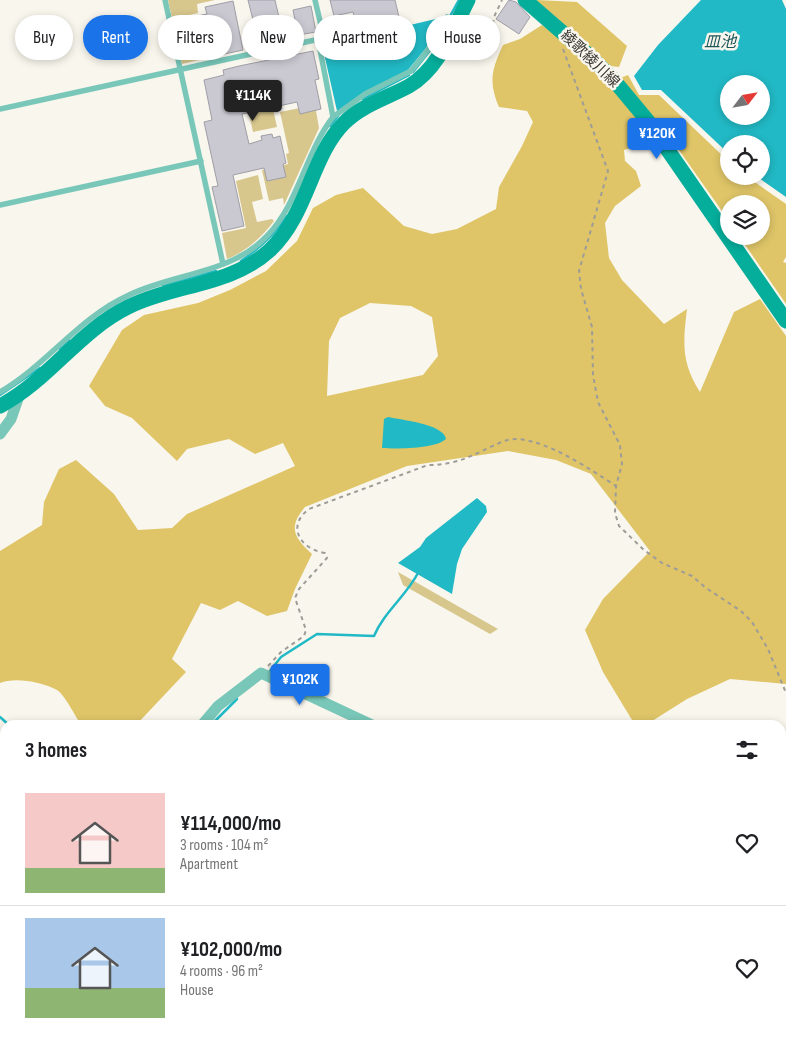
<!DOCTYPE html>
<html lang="en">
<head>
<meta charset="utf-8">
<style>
	body { margin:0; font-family:"Sofia Sans Condensed","Noto Sans JP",sans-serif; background:#f6f6f6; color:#202124; height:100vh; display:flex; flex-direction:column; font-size:19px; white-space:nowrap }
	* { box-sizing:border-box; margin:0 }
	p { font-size:16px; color:#757577 }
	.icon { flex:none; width:28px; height:28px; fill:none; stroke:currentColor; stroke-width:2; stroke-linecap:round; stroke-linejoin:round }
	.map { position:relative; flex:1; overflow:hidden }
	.panel { position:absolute; left:0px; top:720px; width:786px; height:320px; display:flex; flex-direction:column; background:#fff; border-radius:15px 15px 0 0; box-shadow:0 2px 8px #0003 }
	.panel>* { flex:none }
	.top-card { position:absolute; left:15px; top:15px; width:500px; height:45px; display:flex; gap:10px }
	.needle { width:32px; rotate:59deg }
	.buttons { position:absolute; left:720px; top:75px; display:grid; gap:10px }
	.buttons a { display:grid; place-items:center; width:50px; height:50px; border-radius:50%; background:#fff; box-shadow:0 2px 8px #0003; font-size:25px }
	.price { position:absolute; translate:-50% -42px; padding:0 11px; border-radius:5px; background:#1a73e8; color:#fff; font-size:16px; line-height:32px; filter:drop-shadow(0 1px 2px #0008) }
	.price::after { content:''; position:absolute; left:50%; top:30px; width:15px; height:11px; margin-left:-8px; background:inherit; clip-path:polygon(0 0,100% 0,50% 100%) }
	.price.on { background:#222; color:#fff }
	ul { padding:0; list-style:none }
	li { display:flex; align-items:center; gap:15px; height:125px; padding:0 25px }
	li+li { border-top:1px solid #e0e0e0 }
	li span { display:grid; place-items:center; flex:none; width:140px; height:100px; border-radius:0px; color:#555 }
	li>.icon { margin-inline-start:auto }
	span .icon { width:60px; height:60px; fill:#fffc; stroke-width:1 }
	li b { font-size:21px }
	h2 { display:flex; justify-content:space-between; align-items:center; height:60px; padding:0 25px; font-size:21px }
	.chip { padding:0 18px; border-radius:22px; background:#fff; box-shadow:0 2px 8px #0003; font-size:18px; line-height:45px }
	.chip.on { background:#1a73e8; color:#fff }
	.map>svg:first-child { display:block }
	.green { fill:#d7c78d }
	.forest { fill:#dfc568; fill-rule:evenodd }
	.water { fill:#21b9c5; fill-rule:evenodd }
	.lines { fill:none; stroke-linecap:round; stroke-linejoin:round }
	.stream { stroke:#21b9c5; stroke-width:2.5 }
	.building { fill:#cac9d2; stroke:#9f9ea7 }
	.path { stroke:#9e9c96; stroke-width:2; stroke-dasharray:4 4; stroke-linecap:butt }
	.lane { stroke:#79c7b9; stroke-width:5.5 }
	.street { stroke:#79c7b9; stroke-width:11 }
	.secondary { stroke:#05ae9b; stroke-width:15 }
	.labels { text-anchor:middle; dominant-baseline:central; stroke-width:5; stroke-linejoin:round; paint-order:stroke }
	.street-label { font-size:15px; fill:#363632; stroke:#f9f6ed }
	.water-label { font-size:16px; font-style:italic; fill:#1d565b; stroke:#f9f6ed }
</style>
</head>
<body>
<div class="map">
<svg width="786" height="1040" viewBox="0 0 786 1040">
	<rect width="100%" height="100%" fill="#f9f6ed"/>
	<!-- green -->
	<g class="green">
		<path d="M168,0h47l-18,4 1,9 -13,3 4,18 13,-3 5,27 -25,6z"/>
		<path d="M315,105l4,23 -35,77 -1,-7 -14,3 -7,-31 26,-6 -2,-10 3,-1 -9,-41z"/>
		<path d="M273,109l4,18 -24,5 -4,-18z"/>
		<path d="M258,175l5,24 -11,3 5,20 15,-3 2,2c-12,16 -27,30 -47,38l-5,-26 24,-5 -10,-47z"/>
		<path d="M398,572l100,57 -8,5 -87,-49z"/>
	</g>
	<!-- forest -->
	<g class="forest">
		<path d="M537,0l40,2 50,44 -8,21 -9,-1 -74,-64z"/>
		<path d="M542,25l31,24 50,48 30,45 -29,8 1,11 11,10 5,15 -26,20 -10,17 4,35 13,22 42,44 23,-15c-4,33 -6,54 13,83l34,-80 26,-13 26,37v348l-56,-5 -43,20 -38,24 -14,2 -32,-53 -18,-42 18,-31 47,-48 -59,-77 -35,-14 -48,-9 -101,15 -102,41c-18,21 -10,31 7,47l-17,35 -8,22 -20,5 -29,-15 -18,9 -19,-7 -29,56 14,13 -50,53h-55c-5,-8 -17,-31 -24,-35 -15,-8 -42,-13 -57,-7v-132l42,-26 2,-23 15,-33 17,-9 38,34 24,36 34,-2 15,-14 108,-48 -12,-23 -28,11 -26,-15 -42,10 -10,12 -45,-43 -27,-12 -16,-20 33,-56 22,-15 54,-12 32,-13 36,-19 31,-30 16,-33 23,-13 27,-7 41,38 28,8 25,-5 39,-20 3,-22 23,-41 11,-24 -6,-11 -28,-4c-11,-26 -7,-38 4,-62l17,-6zM370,303l41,3 21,11 6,39 -15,19 -96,21 2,-55 11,-23z"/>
		<path d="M628,75l11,20h20l66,63 4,7v11h17l40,28v53l-3,5 3,1v41l-47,-68h22v-32h-32v17l-60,-85 -49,-58z"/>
		<path d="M786,879v161h-138l-1,-5h134v-154z"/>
	</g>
	<!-- water -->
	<g class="water">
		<path d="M701,0h81l4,9v188l-30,-21h5v-32h-32v10l-68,-64h-19l-8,-14 24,-31zM729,84h32v32h-32z"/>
		<path d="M444,17l-18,31 -18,22 -71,41 -14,-62 15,-4v-3z"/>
		<path d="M388,417c13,3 56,7 58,22 -11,10 -49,10 -64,9l2,-29z"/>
		<path d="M477,498l9,8 1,6 -25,37 -5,15 -5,30 -54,-31 22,-16 6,-9z"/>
		<path d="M781,804l5,1v70l-5,3z"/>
	</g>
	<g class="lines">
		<!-- stream -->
		<g class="stream">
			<path d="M449,18l10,-18"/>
			<path d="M413,72l23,-29"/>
			<path d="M363,99l46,-24"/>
			<path d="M330,126l8,-10"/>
			<path d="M241,261c19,-13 33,-26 46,-45"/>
			<path d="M163,285l53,-14"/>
			<path d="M60,349l9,-9"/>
			<path d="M0,395l40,-27"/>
			<path d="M270,671l11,-14 36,-23 57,2c10,-24 32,-40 44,-63"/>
			<path d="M0,717l9,8"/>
			<path d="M211,725l26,-26"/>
			<path d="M81,1035l1,5"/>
			<path d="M103,1035l2,5"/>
			<path d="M322,1035l3,5"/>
		</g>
	</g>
	<!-- building -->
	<g class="building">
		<path d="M248,0h27l9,39 -15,3 -2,-9 -10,3z"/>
		<path d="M330,0h65l5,21 -29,6 -1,-3 -13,3 -4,-15 -19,4z"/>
		<path d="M509,0l7,2 14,15 -11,17 -23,-15z"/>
		<path d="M233,1l10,49 -28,6 -6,-29 -18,4 -3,-13 19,-4 -2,-7z"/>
		<path d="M311,6l5,26 -18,3 -5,-25z"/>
		<path d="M313,51l6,28 -4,1 6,29 -21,5 -3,-12 -55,12 7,30 13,-4 -1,-4 11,-2 1,4 7,-2 6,27 -3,1 3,13 -19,4 -3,-13 -31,7 11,51 -22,5 -10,-44 6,-1 -14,-64 8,-2 -8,-40 20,-5 -1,-5 16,-4z"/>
	</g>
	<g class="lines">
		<!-- path -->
		<g class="path">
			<path d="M493,24l1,-7 8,-17"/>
			<path d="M563,49l45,122 -29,100 2,18 11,38 1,48 5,27 22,43 2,19 -6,22 -1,27 4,13 25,24 18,13 30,13 14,12 35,23 11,11 16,27 18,44"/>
			<path d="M268,666l13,-14 23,-16 2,-6 -11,-32 4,-9 28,-31 -2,-5c-25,-4 -39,-27 -16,-44l119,-44c33,0 47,-12 76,-24 30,-11 87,29 112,45"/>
		</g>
		<!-- lane -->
		<g class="lane">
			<path d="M165,0l58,264"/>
			<path d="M0,109l324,-71 -9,-38"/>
			<path d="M333,117l32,-23 46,-23 20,-25 16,-29"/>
			<path d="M0,205l201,-44"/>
			<path d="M0,392c48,-28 78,-74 129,-97 46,-22 102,-21 138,-59 32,-33 38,-83 66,-119l-15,-78"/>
		</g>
		<!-- street -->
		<g class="street">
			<path d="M0,434l11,-15 8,-23"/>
			<path d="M202,725l16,-19 43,-33 111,52"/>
			<path d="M0,755l5,3"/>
			<path d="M0,771l5,-5"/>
			<path d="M781,799l5,-1"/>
			<path d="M109,1035l2,5"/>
			<path d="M534,1035l1,5"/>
			<path d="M340,1040l8,-5"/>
		</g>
		<!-- secondary -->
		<g class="secondary">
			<path d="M525,0l61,53 26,25 35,42 139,201"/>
			<path d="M0,406c49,-26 79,-75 128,-99 46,-23 103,-21 142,-57 38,-36 41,-94 74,-127 18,-18 43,-25 65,-37 30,-17 44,-57 59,-86"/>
		</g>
	</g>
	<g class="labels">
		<!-- street labels -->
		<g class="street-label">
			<text transform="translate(590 59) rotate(44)">綾歌綾川線</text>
		</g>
		<!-- water labels -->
		<g class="water-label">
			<text x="720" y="42">皿池</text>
		</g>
	</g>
</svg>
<div class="buttons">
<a><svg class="needle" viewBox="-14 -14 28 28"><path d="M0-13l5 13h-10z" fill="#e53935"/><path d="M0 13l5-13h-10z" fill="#757577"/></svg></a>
<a><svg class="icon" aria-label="locate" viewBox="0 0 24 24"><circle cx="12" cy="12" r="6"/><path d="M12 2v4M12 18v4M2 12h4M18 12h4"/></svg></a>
<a><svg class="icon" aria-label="layers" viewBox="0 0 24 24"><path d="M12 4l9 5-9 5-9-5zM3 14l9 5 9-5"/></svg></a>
</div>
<b class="price on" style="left:253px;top:122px">¥114K</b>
<b class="price" style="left:657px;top:160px">¥120K</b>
<b class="price" style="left:300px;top:706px">¥102K</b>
<div class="top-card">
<a class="chip">Buy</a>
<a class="chip on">Rent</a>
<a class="chip">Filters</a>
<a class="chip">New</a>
<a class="chip">Apartment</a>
<a class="chip">House</a>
</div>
<section class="panel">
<h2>3 homes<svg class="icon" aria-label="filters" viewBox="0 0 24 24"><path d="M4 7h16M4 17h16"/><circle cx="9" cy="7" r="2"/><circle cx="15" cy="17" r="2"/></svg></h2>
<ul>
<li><span style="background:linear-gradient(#f6c9c9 75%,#8fb573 0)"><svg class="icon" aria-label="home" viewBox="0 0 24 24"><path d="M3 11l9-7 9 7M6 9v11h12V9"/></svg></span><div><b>¥114,000/mo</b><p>3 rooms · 104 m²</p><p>Apartment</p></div><svg class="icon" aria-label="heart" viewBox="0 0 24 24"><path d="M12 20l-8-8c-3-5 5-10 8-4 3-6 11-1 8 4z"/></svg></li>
<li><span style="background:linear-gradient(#a9c7e8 70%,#8fb573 0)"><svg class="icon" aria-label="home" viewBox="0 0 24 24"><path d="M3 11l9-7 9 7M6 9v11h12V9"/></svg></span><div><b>¥102,000/mo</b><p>4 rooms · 96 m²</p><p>House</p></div><svg class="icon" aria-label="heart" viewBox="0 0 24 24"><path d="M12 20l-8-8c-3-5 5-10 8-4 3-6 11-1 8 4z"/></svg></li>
</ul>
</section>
</div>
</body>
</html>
